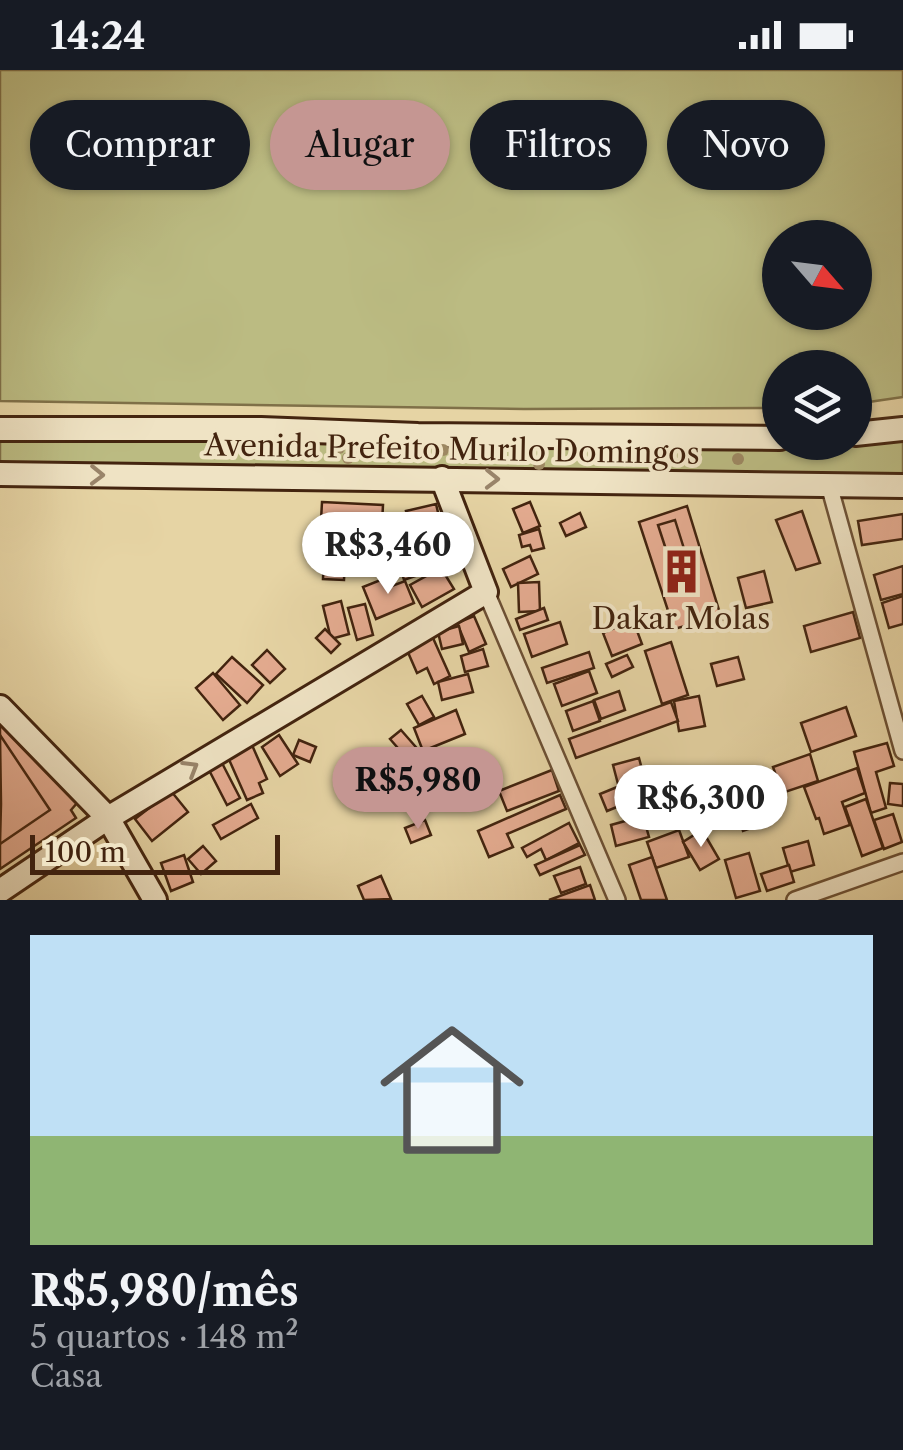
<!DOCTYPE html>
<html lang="pt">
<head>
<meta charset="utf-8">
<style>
	body { margin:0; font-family:"Libre Caslon Text",serif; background:#20242c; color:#f1f3f6; height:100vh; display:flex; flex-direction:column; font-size:38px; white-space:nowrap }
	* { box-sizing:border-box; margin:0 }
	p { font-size:32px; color:#9ea1a6 }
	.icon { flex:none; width:55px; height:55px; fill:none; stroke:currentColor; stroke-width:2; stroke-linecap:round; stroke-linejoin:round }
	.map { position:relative; height:830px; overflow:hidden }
	.side { display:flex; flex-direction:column; background:#171b24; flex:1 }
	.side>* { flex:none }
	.banner { position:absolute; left:30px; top:30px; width:845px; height:90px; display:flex; gap:20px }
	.needle { width:65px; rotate:118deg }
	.buttons { position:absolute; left:762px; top:150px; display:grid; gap:20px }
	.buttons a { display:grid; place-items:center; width:110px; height:110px; border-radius:50%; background:#171b24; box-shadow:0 2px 8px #0004; font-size:50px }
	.scale { position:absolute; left:30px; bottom:25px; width:250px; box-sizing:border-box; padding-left:10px; border:5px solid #43240f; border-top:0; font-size:28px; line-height:35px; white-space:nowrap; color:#43240f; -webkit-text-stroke:8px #efe3c4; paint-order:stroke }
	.price { position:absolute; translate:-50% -85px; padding:0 22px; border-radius:35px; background:#fff; color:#222; font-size:32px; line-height:65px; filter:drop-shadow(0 2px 5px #0008) }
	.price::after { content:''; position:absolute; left:50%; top:60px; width:30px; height:22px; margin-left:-15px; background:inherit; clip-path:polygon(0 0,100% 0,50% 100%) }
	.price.current { background:#c59692; color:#111 }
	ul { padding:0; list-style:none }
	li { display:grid; align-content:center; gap:20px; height:530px; padding:0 30px }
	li+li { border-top:2px solid #363941 }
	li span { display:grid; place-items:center; height:310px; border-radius:0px; color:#555 }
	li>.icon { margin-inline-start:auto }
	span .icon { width:180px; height:180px; fill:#fffc; stroke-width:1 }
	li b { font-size:42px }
	.tag { padding:0 35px; border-radius:45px; background:#171b24; box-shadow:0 2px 8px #0004; font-size:35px; line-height:90px }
	.tag.current { background:#c59692; color:#111 }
	.status { display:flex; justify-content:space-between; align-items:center; height:70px; padding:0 50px; background:#171b24; direction:ltr }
	.status svg { height:28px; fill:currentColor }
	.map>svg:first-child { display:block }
	.green { fill:#bbbb82; stroke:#7f7048; stroke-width:2.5; fill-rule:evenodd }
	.building { fill:#e4ab90; stroke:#43240f; stroke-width:2.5 }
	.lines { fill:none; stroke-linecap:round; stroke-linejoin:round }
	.street-casing { stroke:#6c5034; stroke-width:20 }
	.secondary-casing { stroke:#43240f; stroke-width:28 }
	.street { stroke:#efe3c4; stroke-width:15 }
	.secondary { stroke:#efe3c4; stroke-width:22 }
	.tree { fill:#9d8862 }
	.oneway { stroke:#99846a }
	.labels { text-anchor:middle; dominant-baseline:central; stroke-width:8; stroke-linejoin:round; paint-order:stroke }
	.street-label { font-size:30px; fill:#43240f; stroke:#efe3c4 }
	.poi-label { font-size:30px; fill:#43240f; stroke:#efe3c4 }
</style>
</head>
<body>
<div class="status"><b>14:24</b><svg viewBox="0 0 49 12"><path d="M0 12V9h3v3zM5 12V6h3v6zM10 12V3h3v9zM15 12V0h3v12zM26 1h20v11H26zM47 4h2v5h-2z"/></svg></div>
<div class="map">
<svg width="903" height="830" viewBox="0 0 903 830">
	<rect width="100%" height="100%" fill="#e6d4a4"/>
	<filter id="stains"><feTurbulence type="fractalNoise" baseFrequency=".002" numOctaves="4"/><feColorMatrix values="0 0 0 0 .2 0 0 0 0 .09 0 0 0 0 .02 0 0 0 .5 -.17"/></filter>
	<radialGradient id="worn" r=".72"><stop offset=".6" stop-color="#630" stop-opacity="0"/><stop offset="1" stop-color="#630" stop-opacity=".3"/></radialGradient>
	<!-- green -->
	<g class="green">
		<path d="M0,0h903v327l-48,7v-36h-75v40l-256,1 -524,-8zM780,168h75v74h-75z"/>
		<path d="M0,368l716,10 79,-1 108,-9v37l-903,-12z"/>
	</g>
	<!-- building -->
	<g class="building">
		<path d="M322,432l61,3 -2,38 -61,-4z"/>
		<path d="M530,432l10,24 -17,7 -10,-24z"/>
		<path d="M436,434l4,17 -30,7 -4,-17z"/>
		<path d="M687,436l35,114 -35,11 -2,-5 -11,3 -35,-107z"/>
		<path d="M802,441l18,52 -24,7 -20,-50z"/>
		<path d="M580,443l6,14 -20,9 -6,-13z"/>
		<path d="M903,444v25l-41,6 -4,-24z"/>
		<path d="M675,450l16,51 -16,6 -17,-52z"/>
		<path d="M441,456l5,12 -22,8 -5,-11z"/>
		<path d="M539,459l5,19 -12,3 -2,-6 -8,2 -3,-12z"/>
		<path d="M413,464l4,17 -20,6 -5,-17z"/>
		<path d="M432,478l7,20 -35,12 -6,-20z"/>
		<path d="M324,485l21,1 -1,24 -21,-1z"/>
		<path d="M530,486l8,18 -27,13 -8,-18z"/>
		<path d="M903,496v28l-22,6 -7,-25z"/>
		<path d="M441,498l13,21 -32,18 -12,-22z"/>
		<path d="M764,501l8,31 -26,6 -8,-30z"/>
		<path d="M388,507l4,9 13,-5 9,22 -38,16 -13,-32z"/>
		<path d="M539,512l1,29 -21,1 -1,-29z"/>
		<path d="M903,526v28l-14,4 -7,-25z"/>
		<path d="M341,531l8,33 -18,5 -8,-33z"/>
		<path d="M365,534l8,31 -16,5 -9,-32z"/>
		<path d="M544,538l4,12 -28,10 -4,-11z"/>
		<path d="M853,542l7,26 -49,14 -7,-26z"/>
		<path d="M474,546l12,28 -17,8 -12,-29z"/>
		<path d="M633,550l9,24 -30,12 -9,-23z"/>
		<path d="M560,552l7,22 -35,13 -8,-23z"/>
		<path d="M459,556l4,18 -21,5 -4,-17z"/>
		<path d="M325,559l15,15 -9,9 -15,-15z"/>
		<path d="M433,568l17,38 -16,8 -7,-16 -10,5 -10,-23z"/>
		<path d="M671,572l17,53 -26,9 -17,-53z"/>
		<path d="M483,579l5,17 -23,6 -4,-16z"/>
		<path d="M267,580l18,19 -15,14 -18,-18z"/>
		<path d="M589,582l5,16 -47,15 -5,-15z"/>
		<path d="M627,585l6,12 -21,10 -6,-13z"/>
		<path d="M232,587l31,28 -16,18 -31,-29z"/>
		<path d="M738,587l6,22 -27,7 -6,-22z"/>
		<path d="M589,601l8,22 -35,13 -8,-22z"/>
		<path d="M213,603l27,32 -17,15 -27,-32z"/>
		<path d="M468,604l5,18 -31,8 -4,-18z"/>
		<path d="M619,621l6,19 -24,9 -7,-19z"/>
		<path d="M422,626l12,21 -15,8 -12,-21z"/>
		<path d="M699,626l6,30 -26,5 -5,-30z"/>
		<path d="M593,631l7,20 -27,10 -7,-20z"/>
		<path d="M671,632l7,19 -102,37 -7,-19z"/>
		<path d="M846,637l10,29 -45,16 -10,-29z"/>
		<path d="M456,640l9,24 -42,17 -9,-23z"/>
		<path d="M0,653l77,80 -6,7 5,8 -76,51z"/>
		<path d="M401,660l21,24 -11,9 -21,-24z"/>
		<path d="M0,665l50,75 -50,34 1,-40z"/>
		<path d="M279,665l19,29 -18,12 -18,-29z"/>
		<path d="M299,670l17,7 -6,15 -17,-7z"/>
		<path d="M887,673l7,23 -18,6 10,36 -15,5 -17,-61z"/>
		<path d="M252,675l15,34 -8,4 4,10 -16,7 -20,-45z"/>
		<path d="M810,684l8,27 -36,12 -9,-26z"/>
		<path d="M433,686l16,26 -23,14 -16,-26z"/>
		<path d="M639,688l5,19 -26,7 -5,-19z"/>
		<path d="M380,692l20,32 -12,8 -20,-32z"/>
		<path d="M222,693l18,35 -13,7 -18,-35z"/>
		<path d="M857,698l8,25 -23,9 8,23 -26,9 -5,-16 -3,1 -12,-32z"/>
		<path d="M552,700l7,21 -52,20 -8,-20z"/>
		<path d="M738,708l10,21 -19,9 -10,-21z"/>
		<path d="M627,713l7,17 -27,11 -7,-17z"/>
		<path d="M890,713l13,1v22l-15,-2z"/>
		<path d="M171,721l17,21 -36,29 -17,-22z"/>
		<path d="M560,725l6,14 -59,25 6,13 -24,10 -11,-26z"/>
		<path d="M766,728l8,22 -31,11 -7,-22z"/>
		<path d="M866,729l17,49 -21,8 -17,-49z"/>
		<path d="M251,734l7,14 -37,21 -8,-14z"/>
		<path d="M893,744l9,28 -18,7 -10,-29z"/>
		<path d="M643,746l6,21 -33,9 -5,-21z"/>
		<path d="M425,750l6,15 -20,8 -6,-15z"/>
		<path d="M569,753l10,20 -33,17 -5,-11 -14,8 -5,-9z"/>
		<path d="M679,760l10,27 -33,11 -9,-26z"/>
		<path d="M702,760l17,29 -19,11 -17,-28z"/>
		<path d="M808,771l6,24 -24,7 -7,-24z"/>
		<path d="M580,775l5,10 -45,20 -5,-10z"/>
		<path d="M203,776l13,15 -15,13 -13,-15z"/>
		<path d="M749,783l11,38 -24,7 -11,-38z"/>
		<path d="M184,785l9,27 -22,9 -10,-28z"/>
		<path d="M652,787l15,43h-26l-12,-35z"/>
		<path d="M789,795l5,17 -27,9 -6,-17z"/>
		<path d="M580,797l6,17 -25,9 -7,-17z"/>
		<path d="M381,806l10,23 -27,1 -6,-14z"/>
		<path d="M590,815l5,15h-46z"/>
	</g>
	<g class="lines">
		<defs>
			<g id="street">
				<path d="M829,415l74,266"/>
				<path d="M486,522l131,308"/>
				<path d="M795,830l108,-38"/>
			</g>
			<g id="secondary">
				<path d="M0,359h261l157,6 362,3"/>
				<path d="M855,364l48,-5"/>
				<path d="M0,404l903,12"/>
				<path d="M0,637l108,111 47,82"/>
				<path d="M0,821l108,-73 378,-226 -44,-114"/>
			</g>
		</defs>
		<!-- street casing -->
		<use href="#street" class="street-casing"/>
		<!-- secondary casing -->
		<use href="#secondary" class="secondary-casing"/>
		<!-- street -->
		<use href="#street" class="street"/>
		<!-- secondary -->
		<use href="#secondary" class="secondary"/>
	</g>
	<!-- trees -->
	<g class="tree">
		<circle cx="314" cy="378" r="6"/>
		<circle cx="339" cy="378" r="6"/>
		<circle cx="361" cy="378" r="6"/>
		<circle cx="406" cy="379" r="6"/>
		<circle cx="423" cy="379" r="6"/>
		<circle cx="443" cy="380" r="6"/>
		<circle cx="463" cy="381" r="6"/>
		<circle cx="348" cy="388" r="6"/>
		<circle cx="738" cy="389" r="6"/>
		<circle cx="539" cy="394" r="6"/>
	</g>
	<!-- one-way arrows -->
	<defs><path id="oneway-chevron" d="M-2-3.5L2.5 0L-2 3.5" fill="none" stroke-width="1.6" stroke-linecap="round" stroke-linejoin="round" transform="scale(2.5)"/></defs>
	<g class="oneway">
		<use href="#oneway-chevron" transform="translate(97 405) rotate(1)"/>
		<use href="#oneway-chevron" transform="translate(492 409) rotate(1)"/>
		<use href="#oneway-chevron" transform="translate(191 698) rotate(-31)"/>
	</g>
	<!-- icons -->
	<defs>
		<symbol id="building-bare" viewBox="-9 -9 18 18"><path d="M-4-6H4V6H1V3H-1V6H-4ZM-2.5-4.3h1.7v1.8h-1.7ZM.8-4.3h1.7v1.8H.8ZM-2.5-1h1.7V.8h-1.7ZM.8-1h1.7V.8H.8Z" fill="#8f2418" stroke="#efe3c4" stroke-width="2.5" paint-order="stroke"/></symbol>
	</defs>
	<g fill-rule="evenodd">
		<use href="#building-bare" x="650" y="470" width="63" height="63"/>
	</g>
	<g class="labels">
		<!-- street labels -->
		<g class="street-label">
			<text transform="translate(452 379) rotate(1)">Avenida Prefeito Murilo Domingos</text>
		</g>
		<!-- poi labels -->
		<g class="poi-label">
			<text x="681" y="548">Dakar Molas</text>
		</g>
	</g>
	<rect width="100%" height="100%" filter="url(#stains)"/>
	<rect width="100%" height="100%" fill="url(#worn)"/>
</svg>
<div class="buttons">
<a><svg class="needle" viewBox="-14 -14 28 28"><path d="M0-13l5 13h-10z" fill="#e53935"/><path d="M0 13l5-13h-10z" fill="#9ea1a6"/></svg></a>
<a><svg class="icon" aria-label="layers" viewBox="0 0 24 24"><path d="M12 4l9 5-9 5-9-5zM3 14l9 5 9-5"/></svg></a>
</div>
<div class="scale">100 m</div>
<b class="price" style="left:388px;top:527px">R$3,460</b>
<b class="price current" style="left:418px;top:762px">R$5,980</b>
<b class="price" style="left:701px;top:780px">R$6,300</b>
<div class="banner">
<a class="tag">Comprar</a>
<a class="tag current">Alugar</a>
<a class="tag">Filtros</a>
<a class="tag">Novo</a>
</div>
</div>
<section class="side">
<ul>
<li><span style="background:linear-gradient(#bfe0f5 65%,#8fb573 0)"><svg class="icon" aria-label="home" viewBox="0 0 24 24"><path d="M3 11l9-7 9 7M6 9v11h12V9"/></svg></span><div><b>R$5,980/mês</b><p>5 quartos · 148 m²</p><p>Casa</p></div></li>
</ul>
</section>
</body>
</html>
